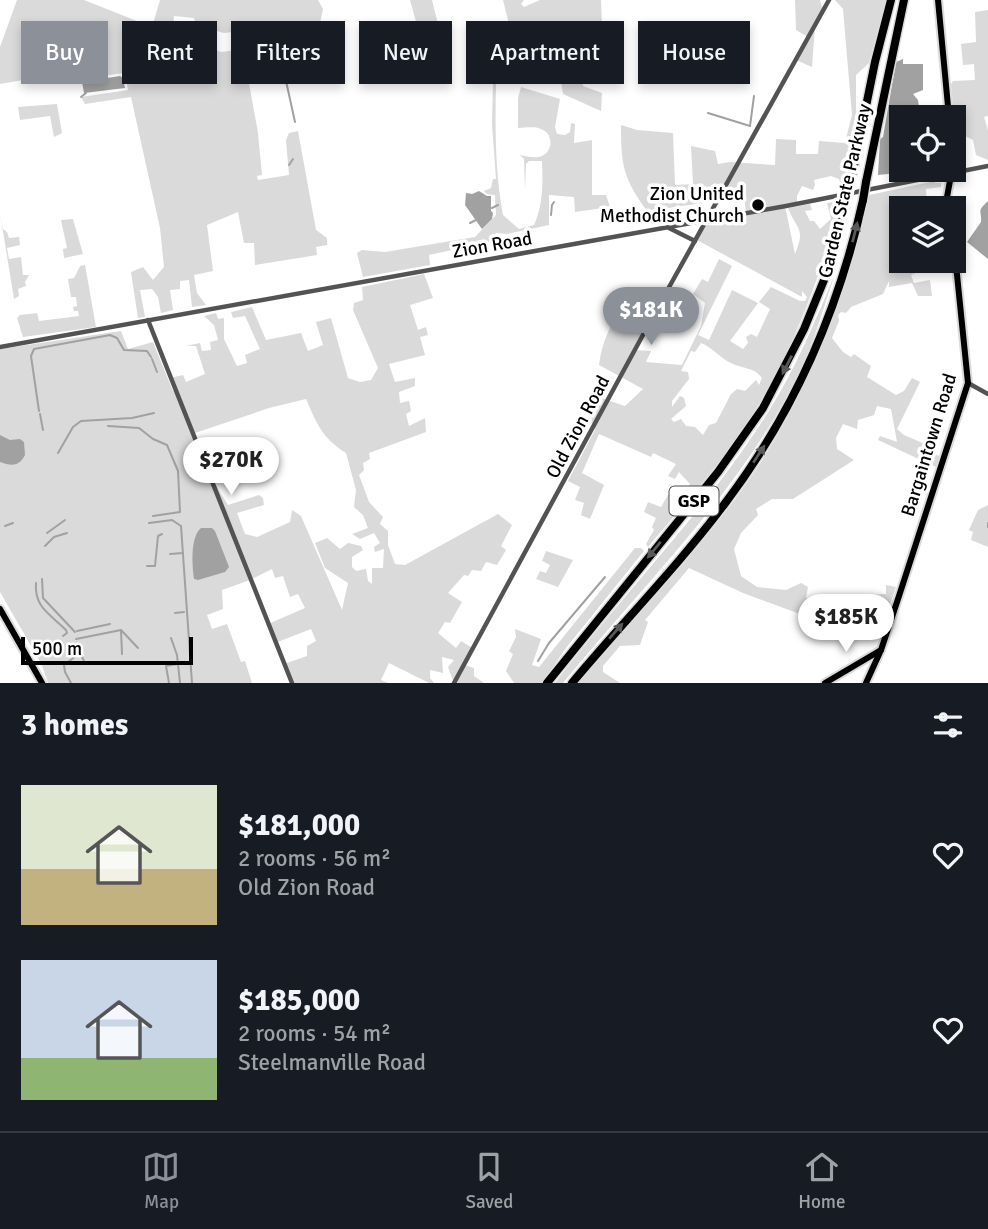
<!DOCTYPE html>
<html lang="en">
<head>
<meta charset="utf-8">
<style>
	body { margin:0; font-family:Signika,sans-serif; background:#242831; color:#f1f3f6; height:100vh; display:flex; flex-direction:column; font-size:26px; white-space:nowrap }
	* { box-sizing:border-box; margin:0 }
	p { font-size:23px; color:#9ea1a6 }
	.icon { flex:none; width:38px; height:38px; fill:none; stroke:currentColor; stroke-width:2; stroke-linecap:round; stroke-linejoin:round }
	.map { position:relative; height:683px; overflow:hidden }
	.drawer { display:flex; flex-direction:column; background:#171b24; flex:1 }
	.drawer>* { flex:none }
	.hud { position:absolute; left:21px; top:21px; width:947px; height:63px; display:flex; gap:14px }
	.buttons { position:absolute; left:889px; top:105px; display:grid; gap:14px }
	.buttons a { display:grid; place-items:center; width:77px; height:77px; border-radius:0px; background:#171b24; box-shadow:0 4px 10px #0003; font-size:35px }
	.scale { position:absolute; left:21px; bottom:18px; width:172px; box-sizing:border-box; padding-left:7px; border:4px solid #000; border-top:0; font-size:19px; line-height:24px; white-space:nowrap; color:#000; -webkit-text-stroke:5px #fff; paint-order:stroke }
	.price { position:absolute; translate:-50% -60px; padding:0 16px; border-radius:24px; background:#fff; color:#222; font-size:23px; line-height:46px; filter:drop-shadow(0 2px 4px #0008) }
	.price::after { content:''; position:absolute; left:50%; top:42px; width:21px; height:16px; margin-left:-10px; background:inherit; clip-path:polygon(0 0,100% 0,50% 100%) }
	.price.selected { background:#8c9099; color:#fff }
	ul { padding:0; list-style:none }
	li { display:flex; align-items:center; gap:21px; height:175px; padding:0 21px }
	li span { display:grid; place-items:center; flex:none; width:196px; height:140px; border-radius:0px; color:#555 }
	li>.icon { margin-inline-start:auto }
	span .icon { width:84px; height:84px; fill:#fffc; stroke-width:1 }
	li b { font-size:30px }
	h2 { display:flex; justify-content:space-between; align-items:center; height:84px; padding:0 21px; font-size:30px }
	.tag { padding:0 24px; border-radius:0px; background:#171b24; box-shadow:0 4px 10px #0003; font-size:24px; line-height:63px }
	.tag.selected { background:#8c9099; color:#fff }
	.menu { display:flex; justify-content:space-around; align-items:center; height:98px; border-top:2px solid #363941; background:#171b24; font-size:19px; color:#9ea1a6 }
	.menu a { display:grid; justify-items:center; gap:4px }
	.menu .selected { color:#8c9099 }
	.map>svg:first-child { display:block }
	.green { fill:#dadada; fill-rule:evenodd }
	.water { fill:#a1a1a1 }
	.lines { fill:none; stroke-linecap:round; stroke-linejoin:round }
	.stream { stroke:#a1a1a1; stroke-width:2 }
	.major-casing { stroke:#dbdbdb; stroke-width:10 }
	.highway-casing { stroke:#dbdbdb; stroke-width:11 }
	.minor { stroke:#535353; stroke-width:4.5 }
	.major { stroke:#000; stroke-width:6 }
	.highway { stroke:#000; stroke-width:8 }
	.highway-bridge-casing { stroke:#dbdbdb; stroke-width:11; stroke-linecap:butt }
	.highway-bridge { stroke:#000; stroke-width:8 }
	.oneway { fill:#595959 }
	.poi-dot { fill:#000; stroke:#fff; stroke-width:2.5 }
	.labels { text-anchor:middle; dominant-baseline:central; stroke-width:7; stroke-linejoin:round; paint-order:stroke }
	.shield { fill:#fff; stroke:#4c4c4c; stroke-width:2 }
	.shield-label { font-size:18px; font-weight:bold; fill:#000 }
	.street-label { font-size:19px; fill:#000; stroke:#fff }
	.poi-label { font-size:19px; fill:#000; stroke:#fff; text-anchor:end }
</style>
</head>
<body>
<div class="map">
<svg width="988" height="683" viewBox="0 0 988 683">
	<rect width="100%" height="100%" fill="#fff"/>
	<!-- green -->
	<g class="green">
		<path d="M17,0h67l68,27 8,-27h158l5,9 -3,14 -5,10 -24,3 -2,-15 -11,2 1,19 -6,2 -3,-19 -12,1 2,20 -10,2 -1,-18 -25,3 -28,-8 -2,-7 -20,-2 -1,10h-3l-2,7 8,2v8l-7,2v15l17,-2 -2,-20 37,14 16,-2 2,12 6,-1 13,72 4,42 -5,1 1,4 31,-5 -3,-35 3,-7 9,-2 18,99 11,8v7l-11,2 1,8 -62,10 -1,-22h-10l-6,-31 -31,13 6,46 -19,4 3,18 9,12 -14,2 -3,-27 -9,1v8l-10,1 3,20 -12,3 -3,-16 -6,-8 -12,1 5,27 -7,1 -7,-46 12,-5 10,13 11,-13 -4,-39 -29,-131 -46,7 -4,-7 47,-7 -3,-17 -40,5 -4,-8 -81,14v-37z"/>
		<path d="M410,0h22l9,36 -20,4z"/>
		<path d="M503,0h21l-3,4 3,3 16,-7h61l2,53 -21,-1 1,34 19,7 -1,18 -38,-17 -7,-44 -42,-6z"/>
		<path d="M795,0h25l3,11 -8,15 -3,41 -16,-7 12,-23 -12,-7z"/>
		<path d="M835,0h51l-17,63 -13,12v54l-13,60 -4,-10 -8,-3 -17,4 1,5 -2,5 -11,-4 -5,10v6l-36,7 -2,-6 -4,-1 1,8 -10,2 -3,-23c-10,-1 -14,7 -23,7l-3,5 -70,10c-24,-33 -26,-46 -26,-86l16,5 36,3 2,52 18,-1 -2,-38 24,5 3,13 12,-2 45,3 1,-26 20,1v14h22l1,-13 26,2 7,-28 -9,-106z"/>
		<path d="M988,10v106l-4,1 4,13v30l-12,-5 -3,-15 -18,-9 -4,-47 2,-3 22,-1 -1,-16 -11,1 -2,-21 15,-2 -1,-30z"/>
		<path d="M493,82l3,1c-1,44 -1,89 7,132l16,14 15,-4c9,-20 9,-41 8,-64h-13l-3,3 -1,26 -1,-31 -4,-4c6,1 15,4 22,1 12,-6 11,-23 -1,-27 -7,-3 -16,-1 -23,-1v-30l3,-11 39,12 -5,28 2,7 8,1 5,-3 1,-9 4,1 -1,19 18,-3v55h14l4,12 -35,5 -1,-15 -25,-2v30l-42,9 -11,-1 -7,9 -60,13 1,10 -67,12 -6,-24 5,-3 23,2 90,-15 21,-22 -1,-20 -8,-1 -3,-3 7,-3 2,-9h3l-4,-55z"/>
		<path d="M57,104l5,29 -8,4 -4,-21 -30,4 -2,-13z"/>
		<path d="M935,181v2h6v4l-15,2 1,19h-26v53h31v5l-21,9 3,8 16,-3 2,16h-14l-6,-13 -23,4v-6l-6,13 -32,13 -5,6 -5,-1 -3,3 1,6 -7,17 11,14 8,5 3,-3 17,12 -4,11 29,18 8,-4 8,-13 8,4 -23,47 7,6 21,9 -1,3 3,3 2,-1 2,3 10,5 -3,11 -60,-28 2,-4 17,6 -6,-33 -14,-3 -3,9 -16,5 -1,9 -14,-5 -7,14 1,11 17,11 -61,39h-21l-16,10 2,6 -17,18 -7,16 7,27 16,11 29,3 15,-7 7,4 -2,11 80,-4v-9l10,2 -8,24 -27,-8 -16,2 -10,22 -92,-34 -54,-25 -44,52 3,2 -8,23 -20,1 -17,20v6l17,11h-42c61,-71 129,-139 181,-218 54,-83 88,-174 110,-270z"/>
		<path d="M841,201c-22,81 -51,159 -99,229 -28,41 -62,79 -94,117l-2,-3 8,-14 -2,-3 4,-9 -12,-6 4,-10 13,5 7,-12 8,4 14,-15 -11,-12 -4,7 -7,-3 8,-12 -23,-11 -2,4 -52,-23 -17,39 22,12 -14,34 -9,-4 3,-12 -9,-3 5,-13 -12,-6 27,-51 -4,-8 4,-26 30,10 18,-17 -44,-24c3,-25 13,-42 25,-64l7,4 -3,18 14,9 -9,18 18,1 -5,11 36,3 19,-39 4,-23 -12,-9 9,-15 6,3 11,-23 13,7 -34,69 11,5 23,-50 26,13 -28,38 13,8 5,-6 -2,-6 5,-3 6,3 13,-28 -11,-7 12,-15 29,14h5l2,-4 -5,-6v6l-105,-57 10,-20 78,-14 10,48c11,-27 2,-23 -7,-46l22,-4 2,6 -7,1 5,10h4l6,8 11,-10 -4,-16zM701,343c12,5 19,15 30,20 12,6 23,4 31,15l-3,7 -3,-5 -11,11 -8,-2 -6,5 -15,29 -7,2 -6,10 -8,-8 -9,-1 -5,-7 -7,3 -3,-3 15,-13 -2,-8 -4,-2 -8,11v-6l17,-22 -1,-7 -7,-1 10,-20 4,1z"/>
		<path d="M0,213l3,16 4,3 2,6 10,-1 1,8 -13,3 2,11 12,-2 2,18h6l-4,7 1,4 -8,3 1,7 -5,3z"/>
		<path d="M73,219l10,35 -19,4 -1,-9 4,-1 -6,-28z"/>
		<path d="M85,265l11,62 -73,10 -6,-19 3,-3 17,-2 2,8 40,-5 -1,-5h-4l-1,-4 4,-1 -1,-9h-5l-3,-18 6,-1 6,-12z"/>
		<path d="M424,274l9,24 -23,7 8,25 8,-3 2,8 -8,2 5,18 -36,9 6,18 20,-4v8l-16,6 1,11 9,-2 2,10 -5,3 3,12 16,-8 1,14 -57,21 1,6 -7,4 1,7 -5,5 10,27 14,15 -3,7 8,7v14l7,19 10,1 93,-51 14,11 -11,21 5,4 -9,15 -11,-3 -5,9 -9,-1 -4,6 -4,-1 -16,18 14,9 -12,21 -5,-1 -7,11 18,15 5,-7 13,8 -9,16 9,3v8l10,7h-30l-6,-16 6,-7 -12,-3 1,16 -13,-3v8l4,5h-5l-40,-20 -8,17 7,3h-96l-8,-19 23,-8v-10l9,-5 -5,-12 -36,14 -7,-19 37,-16 -7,-14 -8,3 -7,-21 -8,2 -3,-9 -22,11 -28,10 1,19 -16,6 5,14 15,-5 14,38 4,-1 7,22h-204l-7,-20 -41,-71v-243l121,-18 7,18 25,-7 20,49 2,-1 -5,-12 13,-3 3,7 19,-8 -9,-28h-10l14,-3 2,8 9,-1 -1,-8 8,-2 -4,-15 -10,-9 12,-3 2,6 6,-1v21l13,27 10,-3 -2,-8 15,-6 -15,-33 -12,2 -2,-6 21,-5 14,33 35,-7 7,18 15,-6 -7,-23 15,-4 17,60 12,4 11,-2 7,-12 -25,-58 1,-7 9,-3 -1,-13zM306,399c11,25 16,39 40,54l10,37 -2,17 9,8 5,13 -16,6 8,5 14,-6 6,10 -6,4 1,5 9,-3 -1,19h-11v16l-4,-3 -2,-12 -10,2 -4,-4v-10l11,-7 -2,-4 -13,-3 -8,6 -13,-11 -12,5 10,25 23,15 -6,27 -41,-94 -9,-6 -2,12 -33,15 -12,-3 -8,-21 27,-8 -1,-7 -4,-3 -31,10 -23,-37 -13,-34 77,-26z"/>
		<path d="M835,274c-10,28 -18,59 -30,86 -56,123 -158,220 -242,323h-8c70,-92 154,-175 215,-274 27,-43 45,-88 65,-135z"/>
		<path d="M988,505v42l-17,-7 2,-8 -4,-2 9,-20z"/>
		<path d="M635,548h6l3,3 -78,97 -24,35h-28l-8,-12 7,-17 -4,-3 7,-14 -1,-8 26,10 -9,26 7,2z"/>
		<path d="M546,551l27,9 -15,27 -22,-8 4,-8 6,2 4,-8 -8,-4z"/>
	</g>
	<!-- water -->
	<g class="water">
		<path d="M903,59v5h20v26l-10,4 5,6 1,7h23l1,10h-11l-6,-6 -29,3 1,20 -9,16 12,6v14h26l-49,5 2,-36 3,-2 13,-75z"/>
		<path d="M120,76l3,2 2,10 -41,5 -2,-11z"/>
		<path d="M479,191l8,5h4v15l2,2 -1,6 -10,10 -17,-24 1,-12 6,1z"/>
		<path d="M988,201v58l-21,-17 14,-20c1,-12 -5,-10 7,-21z"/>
		<path d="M0,435l10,5 10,-1 4,3 1,13c-6,12 -14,11 -25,7z"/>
		<path d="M201,528h11l3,3 14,36 -4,5 -27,8 -4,-1c-2,-13 -4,-42 7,-51z"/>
	</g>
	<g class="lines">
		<!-- stream -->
		<g class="stream">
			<path d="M286,81l9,41"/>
			<path d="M81,97l5,-4"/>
			<path d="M708,113l42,13"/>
			<path d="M750,126l4,-30"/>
			<path d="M289,165l4,-6"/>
			<path d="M492,208l6,-3"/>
			<path d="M551,215l1,-10 2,-3"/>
			<path d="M470,223l6,-3"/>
			<path d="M152,359l5,13"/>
			<path d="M39,411l-8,-55 3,-7 76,-14 7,3 7,12 23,1 4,6"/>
			<path d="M40,414l3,16"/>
			<path d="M108,426l31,2 14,11 14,6 11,26 2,41 -27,4"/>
			<path d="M58,453l15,-26 8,-6 51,-3 22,-5"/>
			<path d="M149,523l23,-3 9,6 11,157"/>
			<path d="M988,523v4"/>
			<path d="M5,526l8,-3"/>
			<path d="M47,533l18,-13"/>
			<path d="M45,546l9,-9 13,-4"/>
			<path d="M170,554l13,-1"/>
			<path d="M147,566h8l3,-30 4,-2"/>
			<path d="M42,579l1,19 32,34"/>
			<path d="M36,583c-2,24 14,31 30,47l1,3 -4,3"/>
			<path d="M175,613l9,-1"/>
			<path d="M121,630l1,24"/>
			<path d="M77,631l33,-7"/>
			<path d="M122,631l16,17"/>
			<path d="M171,638l6,17 3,28"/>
			<path d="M76,639l45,-9"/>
			<path d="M538,661l11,-18 56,-66"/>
			<path d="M71,683l-6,-11 -1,-7 16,-12 4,8"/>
			<path d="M169,683l-3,-17 23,-4"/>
		</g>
		<defs>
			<g id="major">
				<path d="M938,0l11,117"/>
				<path d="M948,208l-1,-11 5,-27"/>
				<path d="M0,609l42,74"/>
				<path d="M825,683l56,-33"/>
				<path d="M866,683l15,-33 18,-54 69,-213 -14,-138"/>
			</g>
			<g id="highway">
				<path d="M866,182l38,-182"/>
				<path d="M850,185l25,-123 16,-62"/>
				<path d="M547,683l171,-211 45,-64 41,-79 20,-49 21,-73"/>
				<path d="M572,683c51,-61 107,-118 154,-181 68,-90 113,-193 137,-302"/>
			</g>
		</defs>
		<!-- major casing -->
		<use href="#major" class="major-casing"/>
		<!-- highway casing -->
		<use href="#highway" class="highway-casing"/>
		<!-- minor -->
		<g class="minor">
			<path d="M669,228l26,13"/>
			<path d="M148,320l144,363"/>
			<path d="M0,347l786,-141 202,-40"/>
			<path d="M968,383l20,11"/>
			<path d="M454,683l209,-385 166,-298"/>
		</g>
		<!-- major -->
		<use href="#major" class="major"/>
		<!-- highway -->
		<use href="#highway" class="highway"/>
		<defs>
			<g id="highway-bridge">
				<path d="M863,200l3,-18"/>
				<path d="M845,207l5,-22"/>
			</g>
		</defs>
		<!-- highway-bridge casing -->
		<use href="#highway-bridge" class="highway-bridge-casing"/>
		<!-- highway-bridge -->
		<use href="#highway-bridge" class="highway-bridge"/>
	</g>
	<!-- one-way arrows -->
	<defs><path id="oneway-solid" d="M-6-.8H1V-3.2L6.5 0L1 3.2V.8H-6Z" transform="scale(1.75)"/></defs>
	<g class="oneway">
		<use href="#oneway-solid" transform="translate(855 232) rotate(-76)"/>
		<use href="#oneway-solid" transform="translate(787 365) rotate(117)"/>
		<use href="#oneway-solid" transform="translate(759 454) rotate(-57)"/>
		<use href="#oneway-solid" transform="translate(654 550) rotate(129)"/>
		<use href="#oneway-solid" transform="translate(616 631) rotate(-49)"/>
	</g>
	<!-- markers -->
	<circle class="poi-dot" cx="758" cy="205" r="7"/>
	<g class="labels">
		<!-- shield labels -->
		<rect class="shield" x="669.5" y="486.5" width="49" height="29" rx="5"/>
		<g class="shield-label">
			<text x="694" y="501">GSP</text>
		</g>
		<!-- street labels -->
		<g class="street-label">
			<text transform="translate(845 191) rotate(-77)">Garden State Parkway</text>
			<text transform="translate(492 245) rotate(-10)">Zion Road</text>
			<text transform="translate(578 427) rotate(-62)">Old Zion Road</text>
			<text transform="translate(929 445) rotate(-73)">Bargaintown Road</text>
		</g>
		<!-- poi labels -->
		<g class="poi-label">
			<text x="744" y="194">Zion United<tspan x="744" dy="22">Methodist Church</tspan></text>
		</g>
	</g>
</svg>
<div class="buttons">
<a><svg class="icon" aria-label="locate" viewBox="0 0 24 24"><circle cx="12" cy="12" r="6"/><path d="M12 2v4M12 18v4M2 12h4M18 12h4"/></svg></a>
<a><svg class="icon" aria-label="layers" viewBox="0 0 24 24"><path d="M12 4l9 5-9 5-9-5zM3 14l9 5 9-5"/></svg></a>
</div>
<div class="scale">500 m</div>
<b class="price selected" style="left:651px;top:347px">$181K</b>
<b class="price" style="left:231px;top:497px">$270K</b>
<b class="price" style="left:846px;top:654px">$185K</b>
<div class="hud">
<a class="tag selected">Buy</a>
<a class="tag">Rent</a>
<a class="tag">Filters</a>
<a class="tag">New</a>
<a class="tag">Apartment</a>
<a class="tag">House</a>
</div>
</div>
<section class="drawer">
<h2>3 homes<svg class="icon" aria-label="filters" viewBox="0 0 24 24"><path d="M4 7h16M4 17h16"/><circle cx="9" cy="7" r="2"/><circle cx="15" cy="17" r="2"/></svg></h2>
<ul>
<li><span style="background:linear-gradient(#dfe7d0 60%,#c2b280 0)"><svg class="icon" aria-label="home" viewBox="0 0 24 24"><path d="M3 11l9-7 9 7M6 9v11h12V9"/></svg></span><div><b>$181,000</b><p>2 rooms · 56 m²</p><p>Old Zion Road</p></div><svg class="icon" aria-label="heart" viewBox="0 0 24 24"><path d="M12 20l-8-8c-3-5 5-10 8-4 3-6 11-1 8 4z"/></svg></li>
<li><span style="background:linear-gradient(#c9d6e8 70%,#8fb573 0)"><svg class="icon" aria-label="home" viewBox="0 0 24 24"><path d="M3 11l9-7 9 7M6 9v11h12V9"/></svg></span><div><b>$185,000</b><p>2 rooms · 54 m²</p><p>Steelmanville Road</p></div><svg class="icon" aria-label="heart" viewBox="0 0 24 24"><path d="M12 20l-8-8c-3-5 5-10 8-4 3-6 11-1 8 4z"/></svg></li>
</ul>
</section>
<nav class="menu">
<a class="selected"><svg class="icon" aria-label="map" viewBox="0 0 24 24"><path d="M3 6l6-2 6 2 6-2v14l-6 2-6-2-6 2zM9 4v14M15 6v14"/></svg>Map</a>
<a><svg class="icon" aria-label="saved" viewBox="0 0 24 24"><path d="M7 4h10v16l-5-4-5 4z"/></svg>Saved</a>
<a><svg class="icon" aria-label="home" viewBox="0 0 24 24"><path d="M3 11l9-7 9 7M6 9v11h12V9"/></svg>Home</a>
</nav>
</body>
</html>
